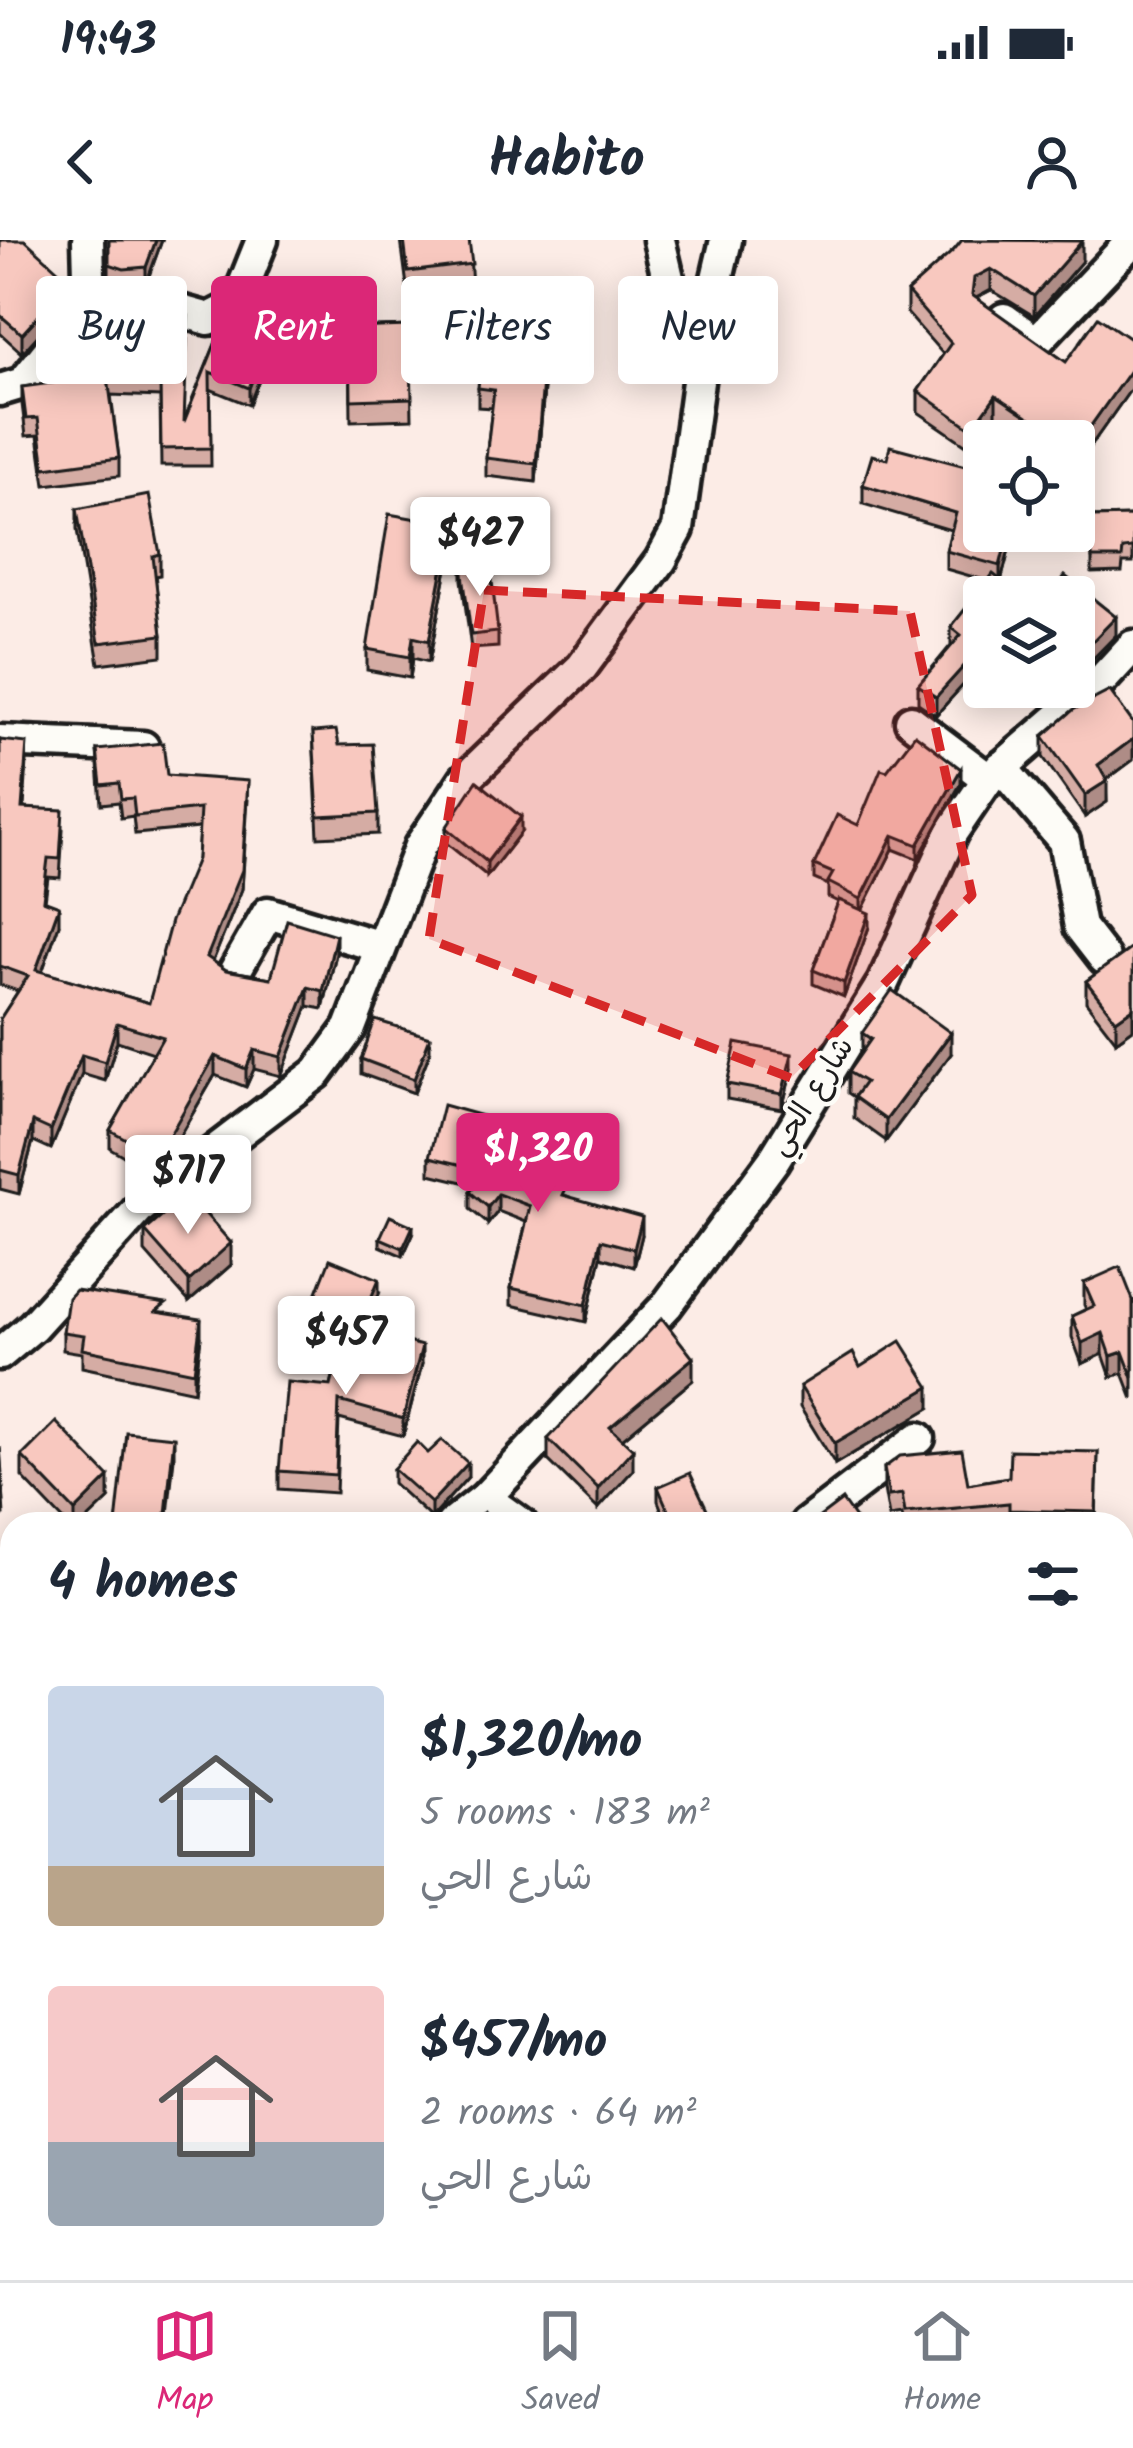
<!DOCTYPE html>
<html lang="en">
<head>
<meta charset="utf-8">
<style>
	body { margin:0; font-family:Kalam,"Playpen Sans Arabic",sans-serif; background:#f2f2f3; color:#1f2937; height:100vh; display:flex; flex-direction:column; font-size:45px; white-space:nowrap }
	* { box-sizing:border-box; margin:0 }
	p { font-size:39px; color:#747a83 }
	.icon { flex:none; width:66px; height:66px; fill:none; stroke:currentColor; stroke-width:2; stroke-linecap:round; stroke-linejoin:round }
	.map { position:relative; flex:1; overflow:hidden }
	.drawer { position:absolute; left:0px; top:1272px; width:1134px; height:768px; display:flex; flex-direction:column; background:#fff; border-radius:36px 36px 0 0; box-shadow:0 6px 30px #0003 }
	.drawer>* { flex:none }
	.guide { position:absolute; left:36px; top:36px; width:1062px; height:108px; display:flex; gap:24px }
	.fabs { position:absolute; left:963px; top:180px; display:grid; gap:24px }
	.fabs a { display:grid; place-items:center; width:132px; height:132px; border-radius:12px; background:#fff; box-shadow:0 6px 30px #0003; font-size:60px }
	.price { position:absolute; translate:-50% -102px; padding:0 27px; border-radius:12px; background:#fff; color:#222; font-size:39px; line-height:78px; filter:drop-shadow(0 3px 6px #0008) }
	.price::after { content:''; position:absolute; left:50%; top:72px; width:36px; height:27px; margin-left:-18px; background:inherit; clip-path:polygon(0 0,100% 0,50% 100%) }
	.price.on { background:#db2777; color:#fff }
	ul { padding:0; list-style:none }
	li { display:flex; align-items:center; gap:36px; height:300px; padding:0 48px }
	li span { display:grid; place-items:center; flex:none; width:336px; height:240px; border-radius:12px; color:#555 }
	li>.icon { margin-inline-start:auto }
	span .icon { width:144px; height:144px; fill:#fffc; stroke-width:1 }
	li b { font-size:51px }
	h2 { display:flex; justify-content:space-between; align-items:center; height:144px; padding:0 48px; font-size:51px }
	.tag { padding:0 42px; border-radius:12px; background:#fff; box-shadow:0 6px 30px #0003; font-size:42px; line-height:108px }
	.tag.on { background:#db2777; color:#fff }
	.status { display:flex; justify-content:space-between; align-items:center; height:84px; padding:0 60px; background:#fff; direction:ltr }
	.status svg { height:33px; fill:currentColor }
	header { display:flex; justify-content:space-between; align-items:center; height:156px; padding:0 48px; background:#fff; font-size:54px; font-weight:600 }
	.menu { display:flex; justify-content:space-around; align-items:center; height:168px; border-top:3px solid #e0e1e3; background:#fff; font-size:33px; color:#747a83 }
	.menu a { display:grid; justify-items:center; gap:6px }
	.menu .on { color:#db2777 }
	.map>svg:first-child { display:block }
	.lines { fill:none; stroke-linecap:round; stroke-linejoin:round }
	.minor-casing { stroke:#1c1c1c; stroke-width:39 }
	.minor { stroke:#fdfcf7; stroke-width:30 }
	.wall { fill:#d5aca4; stroke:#1c1c1c; stroke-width:3 }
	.shaded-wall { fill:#ae8c86; stroke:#1c1c1c; stroke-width:3 }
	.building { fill:#f8c8bf; stroke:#1c1c1c; stroke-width:3 }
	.marked { fill:#d62828; fill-opacity:0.2; stroke:#d62828; stroke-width:9; stroke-dasharray:24 15; stroke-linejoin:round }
	.labels { text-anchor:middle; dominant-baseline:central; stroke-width:9; stroke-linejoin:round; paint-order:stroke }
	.street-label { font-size:30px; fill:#1c1c1c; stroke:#fdfcf7 }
</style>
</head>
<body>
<div class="status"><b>19:43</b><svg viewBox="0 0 49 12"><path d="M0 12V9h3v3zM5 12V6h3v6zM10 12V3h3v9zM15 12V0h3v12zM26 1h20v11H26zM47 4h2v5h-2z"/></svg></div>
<header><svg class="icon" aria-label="back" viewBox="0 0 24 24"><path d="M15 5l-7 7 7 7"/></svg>Habito<svg class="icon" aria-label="person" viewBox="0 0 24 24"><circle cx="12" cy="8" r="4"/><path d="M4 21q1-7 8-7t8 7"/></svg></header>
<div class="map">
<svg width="1133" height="2040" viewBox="0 0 1133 2040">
	<rect width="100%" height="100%" fill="#fcece6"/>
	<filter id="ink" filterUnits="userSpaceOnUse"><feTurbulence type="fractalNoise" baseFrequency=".00833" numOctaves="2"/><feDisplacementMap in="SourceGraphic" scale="24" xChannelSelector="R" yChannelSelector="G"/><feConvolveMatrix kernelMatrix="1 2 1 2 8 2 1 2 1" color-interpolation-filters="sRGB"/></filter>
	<g filter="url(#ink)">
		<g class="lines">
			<defs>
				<g id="minor">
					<path d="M88,0l2,71"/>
					<path d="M659,0l13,55 33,35"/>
					<path d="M1004,79l32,23 97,-102"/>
					<path d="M0,150l23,-7 40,-50 27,-22 62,-8 57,16 27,-14 26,-65"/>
					<path d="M911,481l77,58"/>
					<path d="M0,501l143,6"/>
					<path d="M1001,527l63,74 16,86 24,31"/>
					<path d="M235,731l33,-58 110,33"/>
					<path d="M0,1114l33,-28 108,-119 176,-134 33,-45 70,-182 24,-35 21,-32 117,-112 79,-107 17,-31 27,-199 21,-90"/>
					<path d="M485,1258l36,26"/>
					<path d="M452,1284l33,-26 182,-193 106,-144 110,-178 69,-151 36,-53 111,-96 34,-37"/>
					<path d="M806,1284l113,-86"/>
					<path d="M0,1467l12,14"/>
					<path d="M0,1509l12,-2"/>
					<path d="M1122,1637l11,-3"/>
					<path d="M1122,1910l11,-10"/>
					<path d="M0,2013l12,-1"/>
					<path d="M19,2040l2,-12"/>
					<path d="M534,2040l25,-12"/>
					<path d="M953,2040l4,-12"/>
				</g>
			</defs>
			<!-- minor casing -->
			<use href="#minor" class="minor-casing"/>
			<!-- minor -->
			<use href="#minor" class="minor"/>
		</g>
		<!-- wall -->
		<g class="wall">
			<path d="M0,0l70,60 -48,53 -22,-20z"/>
			<path d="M109,0h53l-16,44 -22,3 -15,-6z"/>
			<path d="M401,0h68l3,46 -64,8z"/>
			<path d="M954,10l128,11 -48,55 -43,-26 -16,8 91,64 67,-21v45l-58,82 -1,-27h-40l-38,-25 -24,33 -54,-37v-21l25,-37 -36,-41v-21z"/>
			<path d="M123,80l61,100 40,-98 44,35 -19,48 -39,-16 1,77h-50l-1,-69 -49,-2 8,63v18l-74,9 -7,-50 -12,1 -4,-32v-17l35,-5 -5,-4v-17z"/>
			<path d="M410,86l2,93 -61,2 -1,-93z"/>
			<path d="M547,113l-11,129 -50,-6v-18l6,-50 -14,-1v-19z"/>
			<path d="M863,245l151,46 -13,50 -17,16v65l-48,53 -18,-12v-18l33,-40v-18l37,-46 -42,-12v-18l5,-21 -88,-26z"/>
			<path d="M77,269l83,45v21l-5,1 7,59v21l-63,8 -22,-134z"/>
			<path d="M1133,276v47h-10l-1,9 -30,1v-56z"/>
			<path d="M434,303l13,25 -18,94 -16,-4 -3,20 -43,-8v-21z"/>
			<path d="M462,326l36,66v15l-27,2 -9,-69z"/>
			<path d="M1133,483v37l-27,20 1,22 -22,15 -42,-60v-21z"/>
			<path d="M313,492l26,13 39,68v21l-60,3z"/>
			<path d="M0,500l27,22 -3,46 39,21 -3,49 -12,-1 -3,24 14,23 -17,48 107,31 48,-144 2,-31 -64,6 -2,-18 -12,2 -2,-16 -18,2 -4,-54 70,25 81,25 -6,89 -29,72 13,9 45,8 65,-24 -13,55 -15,-3 -27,70 -27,-7 -8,18 -31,-12 -52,90 -10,8 -43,-25v-18l44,-77 -37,-12 -12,40 -23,-7 -31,75 -18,-8 -14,53 -19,-5v-170l18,-28 -18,-6z"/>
			<path d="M887,531l74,12 -43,76 -25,-10 -31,61 7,17 -25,70 -31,-13v-14l25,-68 -10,-5v-12l-14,-6v-14l44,-40z"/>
			<path d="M446,588l75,4 -34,44 -41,-33z"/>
			<path d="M1133,707v82l-17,12 -30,-39v-21z"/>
			<path d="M862,793l89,21 -65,87 -32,-23v-21l-6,-4v-21l14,-20z"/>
			<path d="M430,812l-16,41 -53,-19v-15z"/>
			<path d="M792,829l-10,40 -55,-10v-15z"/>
			<path d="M486,894l-3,12 35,33 49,17 75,39 -8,32 -33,-10 -15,65 -75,-17v-17l15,-66 -28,-11 -10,13 -18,-15v-17l5,-7 -45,-11v-17z"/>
			<path d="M145,991l86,34 -42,37 -44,-50z"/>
			<path d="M413,994l-10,22 -23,-10v-8z"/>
			<path d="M1084,1043l49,17v99l-10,-26 -12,4 -8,-23 -21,10 -10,-27v-21l14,-7 -2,-4z"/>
			<path d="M379,1054l-16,36 59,34 -19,72 -64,-17 -3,74 -57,-4v-18l52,-85 11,-47 -32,-15v-14z"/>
			<path d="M166,1073l35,24 -7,54 -112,-24v-14l-19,-3v-18z"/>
			<path d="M860,1127l70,41 -95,56 -35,-57v-21z"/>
			<path d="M693,1140l-71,59 11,31 -35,39 -50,-49v-21z"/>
			<path d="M0,1207l4,68 -4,1z"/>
			<path d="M1098,1212l-2,72h-193l-1,-9 -13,2 -5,-28v-21l84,16 41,-7z"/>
			<path d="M428,1213l40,24 -37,41 -38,-35v-14z"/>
			<path d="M22,1216l87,43 -26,25h-16l-45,-47z"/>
			<path d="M658,1247l56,37h-47l-9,-23z"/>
			<path d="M1133,1451v165l-5,-1 -6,3v-87l6,-2 -4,-16v-22l3,-1 -4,-13v-23z"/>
			<path d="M12,1515v83l-10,1v5l-2,-88z"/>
			<path d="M12,1632v111l-12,1v-111z"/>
			<path d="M1133,1655v90l-11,-18v-69z"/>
			<path d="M0,1759l12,1v218l-12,2z"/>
			<path d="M57,2028h260l-2,12h-285z"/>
		</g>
		<!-- shaded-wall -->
		<g class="shaded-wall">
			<path d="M156,0h6l-16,44v-17z"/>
			<path d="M1082,1v20l-48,55v-20z"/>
			<path d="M991,29v21l-17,9 -2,-4 2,-17z"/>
			<path d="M70,41v19l-48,53v-19z"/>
			<path d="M547,94v19l-11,129v-18z"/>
			<path d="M268,100v17l-19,48v-17z"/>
			<path d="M1133,126v20l-58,82v-20z"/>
			<path d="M996,155v21l-24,33v-20z"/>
			<path d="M1009,291h5l-14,54v-19z"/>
			<path d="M447,306v22l-18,94v-21z"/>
			<path d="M1116,377v18l-42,43v-18z"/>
			<path d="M413,397v21l-3,20v-21z"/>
			<path d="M984,404v18l-48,53v-18z"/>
			<path d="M1133,499v21l-35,26v-21z"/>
			<path d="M961,529v14l-43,76v-14z"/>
			<path d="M248,541l-6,108 -35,87v-19z"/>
			<path d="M1107,541v21l-22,15v-22z"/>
			<path d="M521,577v15l-34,44v-14z"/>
			<path d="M893,595v14l-32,64v-14z"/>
			<path d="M59,666v18l-23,65v-19z"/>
			<path d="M869,673v14l-25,70v-14z"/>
			<path d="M336,695v19l-13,55v-18z"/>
			<path d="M308,747v19l-27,70v-19z"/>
			<path d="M1133,768v21l-17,12v-21z"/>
			<path d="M117,783v18l-12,40v-19z"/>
			<path d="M951,793v21l-65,87v-21z"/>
			<path d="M430,797v15l-16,41v-14z"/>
			<path d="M254,810v19l-8,18v-18z"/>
			<path d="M792,814v15l-10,40v-15z"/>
			<path d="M82,815v19l-31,75v-19z"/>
			<path d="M215,816v19l-52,90 -10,8v-19z"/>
			<path d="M486,877v17l-6,26v-18z"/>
			<path d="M33,882v19l-14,53v-19z"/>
			<path d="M498,954v17l-10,13v-17z"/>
			<path d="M642,977v18l-8,32v-18z"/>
			<path d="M413,986v8l-10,22v-8z"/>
			<path d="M601,1000v17l-15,65v-17z"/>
			<path d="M231,1003v22l-42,37v-21z"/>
			<path d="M379,1039v15l-23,52v-15z"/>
			<path d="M201,1079v18l-7,54v-19z"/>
			<path d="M1103,1093v21l-21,10v-21z"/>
			<path d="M422,1106v18l-19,72v-17z"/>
			<path d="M1123,1112v21l-12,4v-21z"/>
			<path d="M693,1118v22l-83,69v-22z"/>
			<path d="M930,1147v21l-95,56v-21z"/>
			<path d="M174,1197v21l-7,66h-2z"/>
			<path d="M633,1209v21l-35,39v-21z"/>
			<path d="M468,1223v14l-37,41v-15z"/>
			<path d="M109,1237v22l-26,25h-8v-13z"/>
			<path d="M1128,1593v22l-6,3v-23z"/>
			<path d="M1133,1852v18l-11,8v-18z"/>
			<path d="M1129,1955v15l-7,5v-15z"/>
		</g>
		<!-- building -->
		<g class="building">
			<path d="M0,0h25l45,41 -48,53 -22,-19z"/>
			<path d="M109,0h47l-10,27 -22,2 -15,-5z"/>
			<path d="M404,0h65l3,24 -64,8z"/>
			<path d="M962,0l120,1 -48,55 -43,-27 -17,9 -2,17 94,67 32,-45 35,24v25l-58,82 -1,-7h-9l-69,-46 -24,34 -54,-38 33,-48 -44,-51 47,-42z"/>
			<path d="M123,73l65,3 -4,106 40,-100 44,18 -19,48 -39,-16 1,76 -50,1 -1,-69 -52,-2 11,80 -74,10 -7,-50 -12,1 -4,-32 52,-7 -22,-19 38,-42 33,1z"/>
			<path d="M410,86l2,72 -61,2 -1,-72z"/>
			<path d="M483,88l64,6 -11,130 -50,-6 8,-68 -16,-2z"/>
			<path d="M890,206l94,25v60h25l-9,35 -54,-15 10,-38 -93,-28 9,-30 15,4z"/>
			<path d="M149,255l11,59 -7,2 9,79 -63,8 -22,-134z"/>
			<path d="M389,274l45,8 -3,20 16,4 -18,95 -16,-4 -3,20 -43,-8z"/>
			<path d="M1133,276v32l-10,1 -1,9h-30v-41z"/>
			<path d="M490,324l8,68 -27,3 -9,-69z"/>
			<path d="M993,334l29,23h-38v47l-48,53 -18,-12 43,-50 -10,-8z"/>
			<path d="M1065,336l51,41 -42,43v-63h-25z"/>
			<path d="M1110,451l23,32v16l-35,26 9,16 -22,14 -42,-59 30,-26z"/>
			<path d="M336,490l3,15 34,-1 5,69 -60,3 -5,-84z"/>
			<path d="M915,494l46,35 -43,76 -25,-10 -32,64 -33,-17 5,-9 -19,-8 23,-50 21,10 23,-56 6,2z"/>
			<path d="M0,500l27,3 -5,65 41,2 -3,49 -12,-1 -5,42 16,6 -23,64 113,33 22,-82 26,-62 3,-50 -65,7 -2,-18 -12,1 -2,-16 -18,2 -4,-35 66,-7 4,32 81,6 -6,89 -35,87 19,13 45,8 16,-58 49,15 -13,56 -15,-4 -27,70 -27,-7 -8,19 -31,-13 -52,91 -10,7 -43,-24 53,-93 -46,-14 -12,39 -23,-7 -31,75 -18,-8 -14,53 -19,-5v-151l28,-43 -28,-10z"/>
			<path d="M477,541l44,36 -34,45 -41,-34z"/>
			<path d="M839,660l30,13 -25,70 -31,-13z"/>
			<path d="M1133,707v61l-17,12 -30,-39z"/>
			<path d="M892,750l59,43 -65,87 -32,-23 11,-15 -17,-10 23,-33 -9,-6z"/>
			<path d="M375,780l55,17 -16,42 -53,-20z"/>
			<path d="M736,803l56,11 -10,40 -55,-10z"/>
			<path d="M443,865l43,12 -6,25 38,37 5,-10 44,17 -4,9 79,22 -8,32 -33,-9 -15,65 -75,-17 19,-82 -32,-12 -10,13 -18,-15 17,-21 -57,-14z"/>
			<path d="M188,954l43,49 -42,38 -44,-50z"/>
			<path d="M390,976l23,10 -10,22 -23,-10z"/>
			<path d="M330,1019l49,20 -21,50 -13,-3 -35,-16z"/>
			<path d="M1120,1027l13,33v78l-10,-26 -12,4 -8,-23 -21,10 -10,-27 22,-10 -10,-23z"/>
			<path d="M75,1050l91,14 -10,8 45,7 -7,53 -112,-23 2,-14 -21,-3 5,-34z"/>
			<path d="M662,1078l31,40 -83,69 23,22 -35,39 -50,-49z"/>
			<path d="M346,1085l76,21 -19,73 -64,-18 -3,74 -57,-4 8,-89 44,4z"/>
			<path d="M901,1101l29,46 -95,56 -35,-57 53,-33 7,14z"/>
			<path d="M56,1182l53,55 -34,34 -53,-55z"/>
			<path d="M126,1192l48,5 -9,87h-49z"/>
			<path d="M442,1200l26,23 -37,40 -38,-34 24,-27 11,11z"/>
			<path d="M0,1207l4,54h-4z"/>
			<path d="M962,1210l6,34 41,-7 1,-27 88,2 -2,60 -87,-2v-7l-104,10 -3,-19 -13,2 -5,-28 16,-12z"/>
			<path d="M690,1233l24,51h-40l-16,-37z"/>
			<path d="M842,1260l17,24h-67l6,-4 19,-1z"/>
			<path d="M484,1272l7,12h-26z"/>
			<path d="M1133,1451v76l-9,-36 9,-3 -10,-34z"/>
			<path d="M12,1515v63l-11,2 1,4 -2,1v-69z"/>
			<path d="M1133,1528v66l-5,-1 -6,2v-64z"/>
			<path d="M12,1632v92h-12v-91z"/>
			<path d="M1133,1655v72l-11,-18v-51z"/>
			<path d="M0,1759l12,1v199l-12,2z"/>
			<path d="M1133,1785v67l-11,8v-67z"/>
			<path d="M1122,1944l7,11 -7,5z"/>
			<path d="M57,2028h256l-2,11 -33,-7v8h-247l-1,-4z"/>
			<path d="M565,2028h292l3,12h-297l-4,-7z"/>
		</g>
	</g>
	<!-- marked area -->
	<path class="marked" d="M484,350l426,21 62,284 -181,183 -362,-139z"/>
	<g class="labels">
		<!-- street labels -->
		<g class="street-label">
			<text transform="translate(812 857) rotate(-58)">شارع الحي</text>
		</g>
	</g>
</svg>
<div class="fabs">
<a><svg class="icon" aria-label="locate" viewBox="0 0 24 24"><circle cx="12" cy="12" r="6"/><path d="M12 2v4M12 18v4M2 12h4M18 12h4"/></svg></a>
<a><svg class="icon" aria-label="layers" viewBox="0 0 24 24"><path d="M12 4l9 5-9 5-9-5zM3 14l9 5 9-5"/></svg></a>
</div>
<b class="price" style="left:480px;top:359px">$427</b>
<b class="price on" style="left:538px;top:975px">$1,320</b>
<b class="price" style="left:188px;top:997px">$717</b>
<b class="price" style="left:346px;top:1158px">$457</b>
<div class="guide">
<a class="tag">Buy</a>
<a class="tag on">Rent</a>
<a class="tag">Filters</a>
<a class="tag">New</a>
</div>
<section class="drawer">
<h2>4 homes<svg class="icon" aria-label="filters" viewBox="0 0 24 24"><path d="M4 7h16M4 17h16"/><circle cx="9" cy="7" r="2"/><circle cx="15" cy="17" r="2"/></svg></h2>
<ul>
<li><span style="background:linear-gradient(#c9d6e8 75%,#b9a48a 0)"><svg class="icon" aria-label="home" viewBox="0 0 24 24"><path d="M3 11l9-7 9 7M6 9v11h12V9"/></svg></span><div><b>$1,320/mo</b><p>5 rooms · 183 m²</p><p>شارع الحي</p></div></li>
<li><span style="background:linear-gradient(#f6c9c9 65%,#9aa5b1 0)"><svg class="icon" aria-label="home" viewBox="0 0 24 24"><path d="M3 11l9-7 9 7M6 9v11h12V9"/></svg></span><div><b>$457/mo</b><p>2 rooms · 64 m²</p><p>شارع الحي</p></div></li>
</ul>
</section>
</div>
<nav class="menu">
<a class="on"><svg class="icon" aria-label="map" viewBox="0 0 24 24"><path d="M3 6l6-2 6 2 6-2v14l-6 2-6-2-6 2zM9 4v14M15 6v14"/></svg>Map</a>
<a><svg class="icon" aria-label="saved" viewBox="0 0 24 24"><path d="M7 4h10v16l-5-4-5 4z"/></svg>Saved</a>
<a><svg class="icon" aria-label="home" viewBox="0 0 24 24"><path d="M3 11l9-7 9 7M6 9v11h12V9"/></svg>Home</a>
</nav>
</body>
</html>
